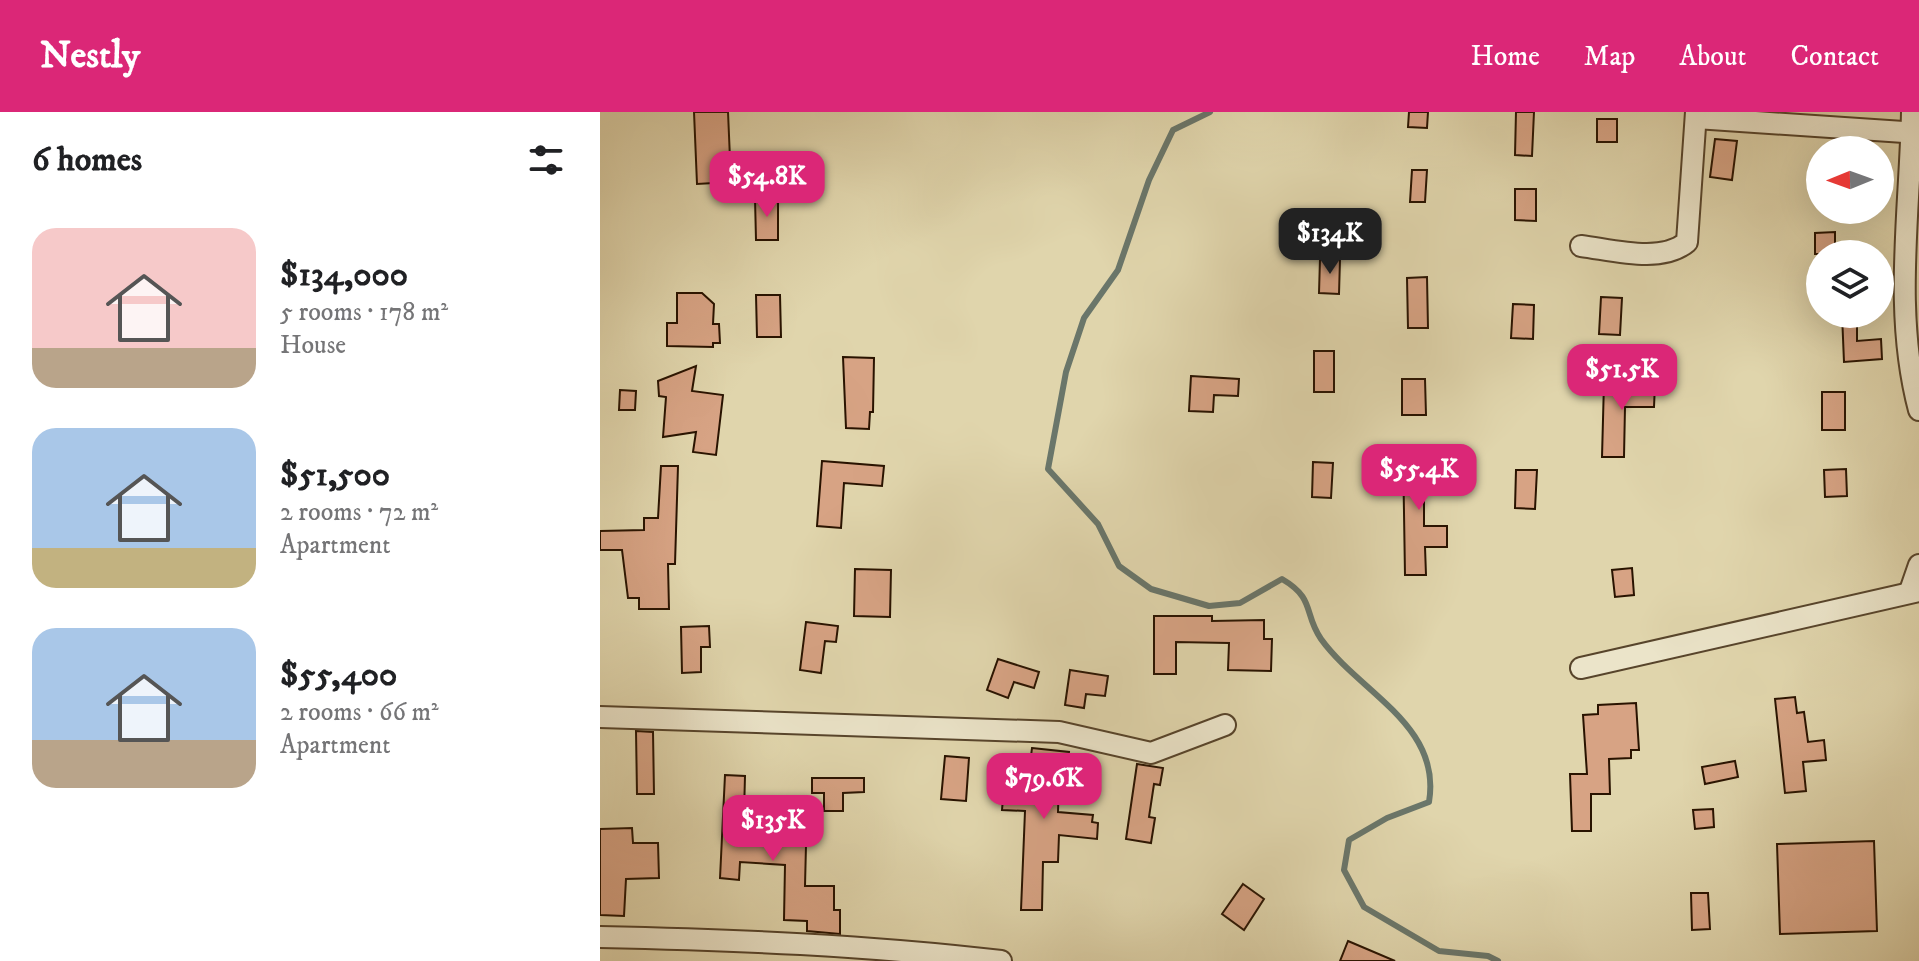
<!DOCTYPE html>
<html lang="en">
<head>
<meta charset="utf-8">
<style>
	body { margin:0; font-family:"IM FELL DW Pica",serif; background:#f2f2f2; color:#202124; height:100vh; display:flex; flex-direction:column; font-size:30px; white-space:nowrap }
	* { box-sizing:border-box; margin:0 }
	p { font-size:26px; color:#757577 }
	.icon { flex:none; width:44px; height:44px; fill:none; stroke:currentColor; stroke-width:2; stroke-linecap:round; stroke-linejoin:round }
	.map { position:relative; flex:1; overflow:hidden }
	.panel { display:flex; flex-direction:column; background:#fff; width:600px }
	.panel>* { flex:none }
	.needle { width:52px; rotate:269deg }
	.tools { position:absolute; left:1206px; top:24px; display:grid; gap:16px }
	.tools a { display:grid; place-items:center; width:88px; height:88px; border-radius:50%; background:#fff; box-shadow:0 8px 32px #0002; font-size:40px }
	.price { position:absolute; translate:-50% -68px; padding:0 18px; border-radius:16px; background:#db2777; color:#fff; font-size:26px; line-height:52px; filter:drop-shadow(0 2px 4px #0008) }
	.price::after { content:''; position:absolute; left:50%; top:48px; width:24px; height:18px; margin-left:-12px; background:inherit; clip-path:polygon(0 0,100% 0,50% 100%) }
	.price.selected { background:#222; color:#fff }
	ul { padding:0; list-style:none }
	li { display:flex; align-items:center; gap:24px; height:200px; padding:0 32px }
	li span { display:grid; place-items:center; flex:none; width:224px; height:160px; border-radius:24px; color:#555 }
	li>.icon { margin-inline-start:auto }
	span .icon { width:96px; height:96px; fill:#fffc; stroke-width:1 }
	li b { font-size:34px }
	h2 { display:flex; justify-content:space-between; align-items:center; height:96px; padding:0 32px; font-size:34px }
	header { display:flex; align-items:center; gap:48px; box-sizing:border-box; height:112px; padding:0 40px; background:#db2777; color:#fff }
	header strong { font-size:38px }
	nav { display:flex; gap:44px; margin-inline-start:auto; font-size:28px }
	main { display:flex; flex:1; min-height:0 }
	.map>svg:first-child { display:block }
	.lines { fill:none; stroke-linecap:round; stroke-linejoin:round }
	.stream { stroke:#6a766a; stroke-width:6 }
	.building { fill:#d7a384; stroke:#291300; stroke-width:2 }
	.minor-casing { stroke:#57442b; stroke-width:24 }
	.minor { stroke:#ebe4c9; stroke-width:20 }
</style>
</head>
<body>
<header>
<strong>Nestly</strong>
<nav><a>Home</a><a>Map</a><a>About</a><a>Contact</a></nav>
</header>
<main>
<section class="panel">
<h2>6 homes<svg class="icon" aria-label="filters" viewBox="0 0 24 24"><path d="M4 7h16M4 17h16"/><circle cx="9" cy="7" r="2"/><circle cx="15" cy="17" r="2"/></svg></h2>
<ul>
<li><span style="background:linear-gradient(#f6c9c9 75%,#b9a48a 0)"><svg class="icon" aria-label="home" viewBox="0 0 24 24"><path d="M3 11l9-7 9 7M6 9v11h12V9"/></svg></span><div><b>$134,000</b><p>5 rooms · 178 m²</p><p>House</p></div></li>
<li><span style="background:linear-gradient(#a9c7e8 75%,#c2b280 0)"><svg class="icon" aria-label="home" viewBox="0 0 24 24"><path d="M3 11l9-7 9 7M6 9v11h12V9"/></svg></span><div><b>$51,500</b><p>2 rooms · 72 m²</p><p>Apartment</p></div></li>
<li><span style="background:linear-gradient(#a9c7e8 70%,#b9a48a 0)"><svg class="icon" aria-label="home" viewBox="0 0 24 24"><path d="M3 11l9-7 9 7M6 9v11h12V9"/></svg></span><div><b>$55,400</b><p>2 rooms · 66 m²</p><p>Apartment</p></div></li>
</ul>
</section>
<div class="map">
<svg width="1319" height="849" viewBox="0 0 1319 849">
	<rect width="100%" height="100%" fill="#e0d5ac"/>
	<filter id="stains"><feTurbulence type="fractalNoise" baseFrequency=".0025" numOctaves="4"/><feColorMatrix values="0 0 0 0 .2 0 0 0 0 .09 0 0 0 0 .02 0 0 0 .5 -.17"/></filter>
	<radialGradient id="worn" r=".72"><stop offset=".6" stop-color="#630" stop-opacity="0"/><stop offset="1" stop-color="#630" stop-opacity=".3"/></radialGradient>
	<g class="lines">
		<!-- stream -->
		<path class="stream" d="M610,0l-37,18 -24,50 -31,90 -34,48 -18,54 -18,97 50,55 21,42 32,23 58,17 31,-3 42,-24c34,20 21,34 39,60 39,54 121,86 108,163l-42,16 -38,22 -5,30 20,37 75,44 49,5 10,5"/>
	</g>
	<!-- building -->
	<g class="building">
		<path d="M94,0h34l3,70 -34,2z"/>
		<path d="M809,0h19l-1,16 -19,-1z"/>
		<path d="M916,0h18l-2,44 -17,-1z"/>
		<rect x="997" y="7" width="20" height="23"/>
		<path d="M1115,27l22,2 -5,39 -22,-3z"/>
		<path d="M812,58h15l-2,32h-15z"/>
		<path d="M915,77h21v32l-21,-1z"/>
		<path d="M155,86h23v42h-22z"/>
		<path d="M1235,120v22h-20v-21z"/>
		<path d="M720,147h20l-1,35 -20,-1z"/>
		<path d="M827,165l1,51h-20l-1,-50z"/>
		<path d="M77,181h25l12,11 -1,20h6l1,19h-7v4l-46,-1v-23h10z"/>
		<path d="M156,183h24l1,42h-24z"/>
		<path d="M1001,185l21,1 -2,37 -21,-1z"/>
		<path d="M913,192l21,1 -1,34 -22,-1z"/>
		<path d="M1242,202h15v27l24,-2 1,20 -38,3z"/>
		<rect x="714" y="239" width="20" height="41"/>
		<path d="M243,245l31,1 -1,54h-3l-1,17 -23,-1z"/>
		<path d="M96,254l-4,25 31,4 -7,60 -23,-3 3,-20 -33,5 3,-40 -7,-1 -1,-15z"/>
		<path d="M591,264l48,3 -1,17 -24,-1 -1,17 -24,-1z"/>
		<path d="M802,267h23l1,36h-24z"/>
		<path d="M1004,270l51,2 -1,23h-29l-1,50h-22z"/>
		<path d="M20,278l16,1 -1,19h-16z"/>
		<rect x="1222" y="280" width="23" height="38"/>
		<path d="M803,338h34v18h-13v58h23v21h-22l1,28h-21z"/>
		<path d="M222,349l62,5 -2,20 -38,-3 -3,45 -24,-2z"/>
		<path d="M713,350l20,1 -2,35 -19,-1z"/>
		<path d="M61,354h17l-3,98h-7l1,45h-30v-11h-11l-6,-48h-22v-19l44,-1v-12h14z"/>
		<path d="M1246,357l1,27 -22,1 -1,-27z"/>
		<path d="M916,358h21l-2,39 -20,-1z"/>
		<path d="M1032,456l2,27 -19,2 -3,-27z"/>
		<path d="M255,457l36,1 -1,47 -36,-1z"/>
		<path d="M554,504h58v5l52,-1v19h8l-1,32 -43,-1 1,-27 -53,-1v32h-22z"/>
		<path d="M206,510l32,4 -2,16 -11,-1 -4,32 -21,-3z"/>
		<path d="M109,514l1,21h-9v25l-19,1 -1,-46z"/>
		<path d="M398,547l41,13 -5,16 -20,-6 -6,16 -21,-8z"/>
		<path d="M470,558l38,6 -3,20 -19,-2 -2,14 -19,-3z"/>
		<path d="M1195,585l2,16 7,-1 4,30 16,-2 2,20 -23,2 3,29 -21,2 -10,-94z"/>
		<path d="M1036,591l3,47h-8v8l-22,1 1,35h-19v37h-19l-2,-57h17l-4,-59 15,-1v-9z"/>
		<path d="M36,619l17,1 1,62h-17z"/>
		<path d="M432,636l37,4 -3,24 -7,-1 -1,37 35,3 -1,7 6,1 -1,16 -38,-4 -1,27h-15l-1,48h-21l4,-99 -23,-1 2,-23 23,2z"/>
		<path d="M345,644l24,2 -3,43 -25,-2z"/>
		<path d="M1135,649l3,16 -33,7 -3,-17z"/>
		<path d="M537,652l26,4 -3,17 -6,-1 -5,33 6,1 -4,25 -25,-4z"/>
		<path d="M125,663l20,1 -1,37h14v31l48,1 -1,41h29v24h6v24l-33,-3v-10l-23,-1 1,-55 -45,-3 -1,18 -19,-2z"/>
		<path d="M212,666h52v14l-21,1v18h-19v-18h-12z"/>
		<path d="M1113,697l1,18 -19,2 -2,-19z"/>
		<path d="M32,716l1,15h25l1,35 -33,1 -2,37 -24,-1v-86z"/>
		<path d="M1274,729l3,90 -97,3 -3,-90z"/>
		<path d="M643,772l21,15 -20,31 -22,-16z"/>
		<path d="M1091,781h17l2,36 -18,1z"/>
		<path d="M748,829l47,20h-55z"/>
	</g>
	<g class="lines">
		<defs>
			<g id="minor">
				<path d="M1312,0c-2,100 -19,200 7,298"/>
				<path d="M1096,6l223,15"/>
				<path d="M981,134c32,4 80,18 106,-4l9,-130"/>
				<path d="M1310,479l9,-26"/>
				<path d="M981,556l338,-77"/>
				<path d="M0,605l459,15 92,21 74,-28"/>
				<path d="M0,825c135,3 267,8 401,24"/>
			</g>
		</defs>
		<!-- minor casing -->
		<use href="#minor" class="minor-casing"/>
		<!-- minor -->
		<use href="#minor" class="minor"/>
	</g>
	<rect width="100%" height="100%" filter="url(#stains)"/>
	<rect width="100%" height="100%" fill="url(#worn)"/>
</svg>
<div class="tools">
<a><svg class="needle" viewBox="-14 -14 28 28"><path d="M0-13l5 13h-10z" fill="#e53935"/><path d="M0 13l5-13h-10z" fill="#757577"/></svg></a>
<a><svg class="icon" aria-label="layers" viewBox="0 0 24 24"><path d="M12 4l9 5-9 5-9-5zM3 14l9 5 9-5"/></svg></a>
</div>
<b class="price" style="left:167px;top:107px">$54.8K</b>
<b class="price selected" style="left:730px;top:164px">$134K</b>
<b class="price" style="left:1022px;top:300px">$51.5K</b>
<b class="price" style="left:819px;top:400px">$55.4K</b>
<b class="price" style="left:444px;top:709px">$79.6K</b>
<b class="price" style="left:173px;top:751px">$135K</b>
</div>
</main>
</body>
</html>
